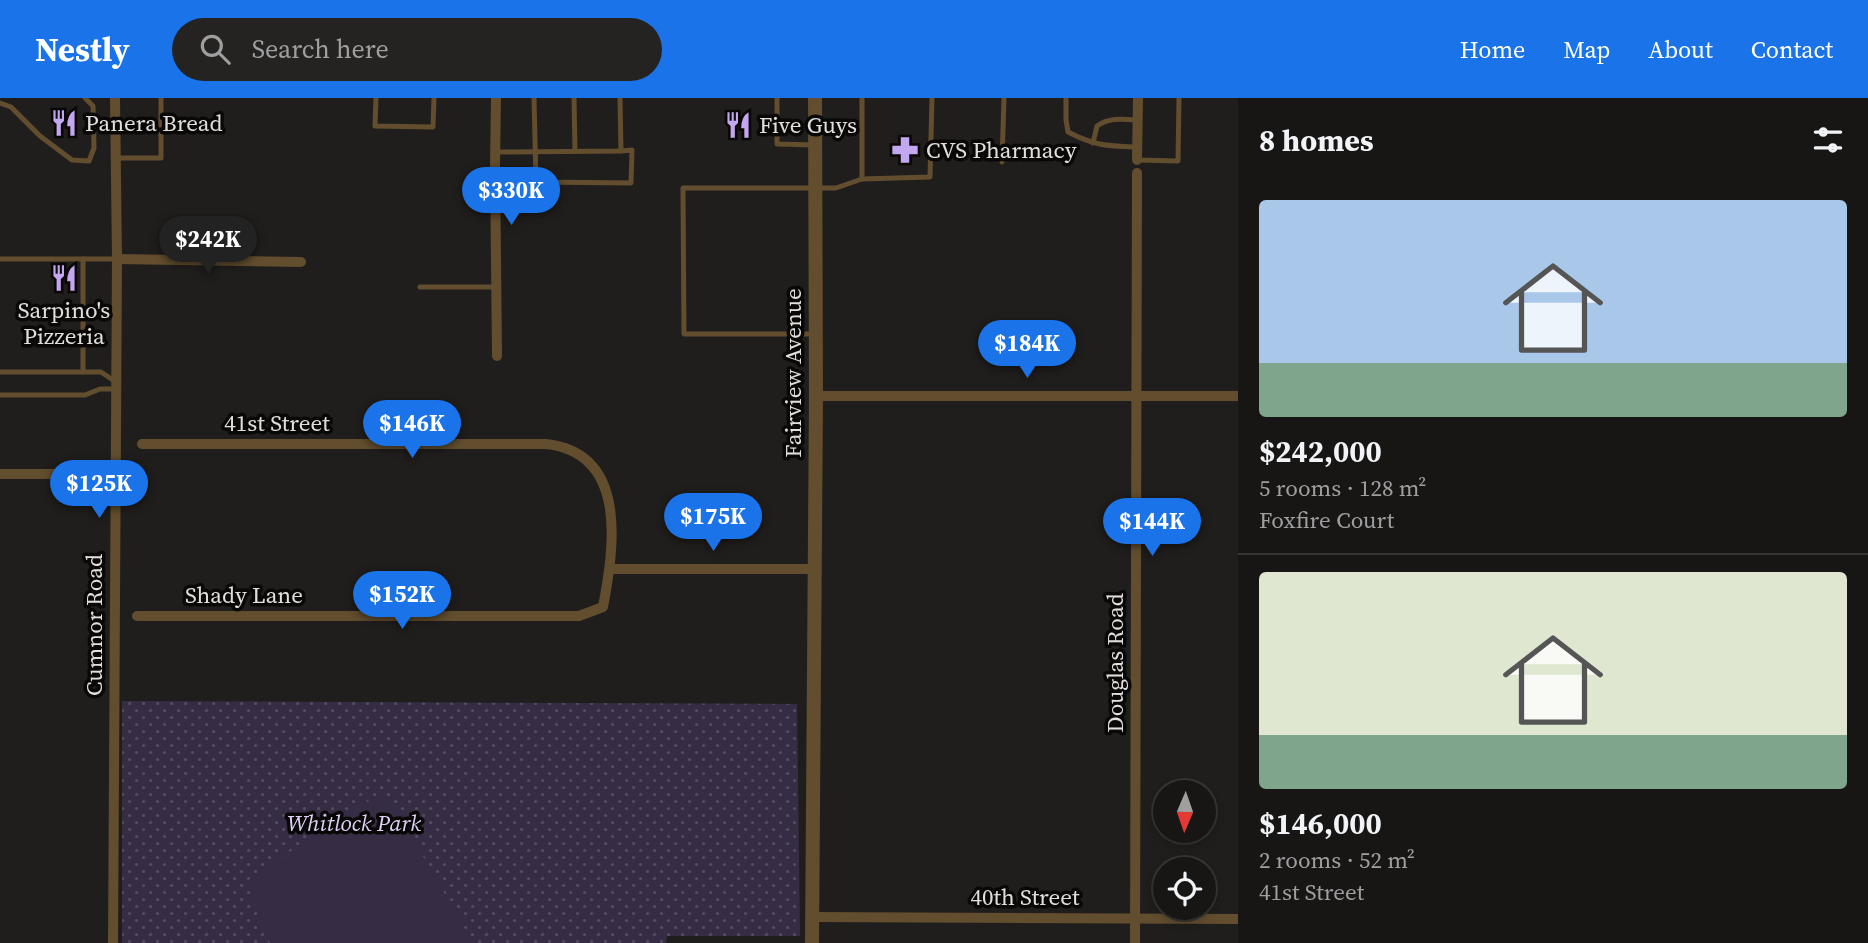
<!DOCTYPE html>
<html lang="en">
<head>
<meta charset="utf-8">
<style>
	body { margin:0; font-family:"Source Serif 4",serif; background:#252322; color:#f1f3f6; height:100vh; display:flex; flex-direction:column; font-size:26px; white-space:nowrap }
	* { box-sizing:border-box; margin:0 }
	p { font-size:23px; color:#9f9fa0 }
	.icon { flex:none; width:38px; height:38px; fill:none; stroke:currentColor; stroke-width:2; stroke-linecap:round; stroke-linejoin:round }
	.map { position:relative; flex:1; overflow:hidden }
	.details { display:flex; flex-direction:column; background:#181615; width:630px }
	.details>* { flex:none }
	.needle { width:46px; rotate:182deg }
	.tools { position:absolute; left:1153px; top:682px; display:grid; gap:14px }
	.tools a { display:grid; place-items:center; width:63px; height:63px; border-radius:50%; background:#181615; box-shadow:0 4px 10px #0003,0 0 0 2px #363534; font-size:35px }
	.price { position:absolute; translate:-50% -60px; padding:0 16px; border-radius:24px; background:#1a73e8; color:#fff; font-size:23px; line-height:46px; filter:drop-shadow(0 2px 4px #0008) }
	.price::after { content:''; position:absolute; left:50%; top:42px; width:21px; height:16px; margin-left:-10px; background:inherit; clip-path:polygon(0 0,100% 0,50% 100%) }
	.price.selected { background:#222; color:#fff }
	ul { padding:0; list-style:none }
	li { display:grid; align-content:center; gap:14px; height:371px; padding:0 21px }
	li+li { border-top:2px solid #363534 }
	li span { display:grid; place-items:center; height:217px; border-radius:7px; color:#555 }
	li>.icon { margin-inline-start:auto }
	span .icon { width:126px; height:126px; fill:#fffc; stroke-width:1 }
	li b { font-size:30px }
	h2 { display:flex; justify-content:space-between; align-items:center; height:84px; padding:0 21px; font-size:30px }
	header { display:flex; align-items:center; gap:42px; box-sizing:border-box; height:98px; padding:0 35px; background:#1a73e8; color:#fff }
	header strong { font-size:33px }
	nav { display:flex; gap:38px; margin-inline-start:auto; font-size:24px }
	.search { width:490px; height:63px; background:#252322; display:flex; align-items:center; gap:18px; box-sizing:border-box; padding:0 24px; border-radius:38px; color:#9f9fa0; font-size:26px }
	main { display:flex; flex:1; min-height:0 }
	.map>svg:first-child { display:block }
	.park { fill:url(#park-dots) }
	.pitch { fill:#362d45 }
	.lines { fill:none; stroke-linecap:round; stroke-linejoin:round }
	.service { stroke:#624d2e; stroke-width:5 }
	.minor { stroke:#624d2e; stroke-width:10 }
	.tertiary { stroke:#624d2e; stroke-width:14 }
	.labels { text-anchor:middle; dominant-baseline:central; stroke-width:7; stroke-linejoin:round; paint-order:stroke }
	.poi-label { font-size:23px; fill:#e1dfde; stroke:#090807; text-anchor:start }
	.street-label { font-size:23px; fill:#e1dfde; stroke:#090807 }
	.park-label { font-size:23px; font-style:italic; fill:#ded0f6; stroke:#090807 }
</style>
</head>
<body>
<header>
<strong>Nestly</strong>
<div class="search"><svg class="icon" aria-label="search" viewBox="0 0 24 24"><circle cx="10" cy="10" r="6"/><path d="M15 15l6 6"/></svg>Search here</div>
<nav><a>Home</a><a>Map</a><a>About</a><a>Contact</a></nav>
</header>
<main>
<div class="map">
<svg width="1238" height="845" viewBox="0 0 1238 845">
	<defs>
		<pattern id="park-dots" width="8" height="8" patternUnits="userSpaceOnUse" patternTransform="scale(1.75)"><rect width="8" height="8" fill="#362d45"/><path d="M2 2h.1M6 6h.1" fill="none" stroke="#534b5f" stroke-width="1.8" stroke-linecap="round"/></pattern>
	</defs>
	<rect width="100%" height="100%" fill="#201e1c"/>
	<!-- park -->
	<path class="park" d="M122,603l675,3 3,232h-133l-1,7h-544z"/>
	<!-- pitch -->
	<path class="pitch" d="M378,701l6,1 11,8 78,135h-203l-24,-61 115,-79z"/>
	<g class="lines">
		<!-- service -->
		<g class="service">
			<path d="M376,0l-1,28 58,1 1,-29"/>
			<path d="M534,0l2,84 95,1 1,-33 -11,1"/>
			<path d="M574,0l1,53"/>
			<path d="M777,0v46l38,1"/>
			<path d="M862,0v81"/>
			<path d="M1066,0v22l2,12c27,14 40,14 69,15"/>
			<path d="M0,5l11,4 29,29 32,24 17,1 5,-13 -1,-42 -8,-8"/>
			<path d="M1093,45l4,-17c12,-9 26,-7 40,-6"/>
			<path d="M495,54l126,-1 -1,-53"/>
			<path d="M116,60h45v-60"/>
			<path d="M1137,62l41,1 1,-63"/>
			<path d="M1002,64l2,-64"/>
			<path d="M0,161h116"/>
			<path d="M420,189h76"/>
			<path d="M813,236h-129l-1,-146h153l26,-9 68,-2 2,-79"/>
			<path d="M0,274h101l15,10"/>
			<path d="M83,274v-113"/>
			<path d="M0,297h85l15,-6h16"/>
		</g>
		<!-- minor -->
		<g class="minor">
			<path d="M496,0l-1,67 2,191"/>
			<path d="M1137,62l1,-62"/>
			<path d="M117,161l184,3"/>
			<path d="M816,298h422"/>
			<path d="M0,376h115"/>
			<path d="M611,471h204"/>
			<path d="M137,518h442l24,-9c11,-58 26,-154 -57,-163h-404"/>
			<path d="M812,819l426,2"/>
			<path d="M113,845l4,-684 -2,-161"/>
			<path d="M1135,845l2,-770"/>
		</g>
		<!-- tertiary -->
		<path class="tertiary" d="M812,845l4,-547 -1,-298"/>
	</g>
	<!-- icons -->
	<defs>
		<symbol id="restaurant-bare" viewBox="-9 -9 18 18"><path d="M-5-6h1v4h1v-4h1v4h1v-4h1v5L-1.5 .5V6h-2V.5L-5-1ZM5-6V6H3V1.5H1.5Q1.5-4 5-6Z" fill="#c4a7f1" stroke="#090807" stroke-width="2.5" paint-order="stroke"/></symbol>
		<symbol id="pharmacy-bare" viewBox="-9 -9 18 18"><path d="M-2-6h4v4h4v4h-4v4h-4v-4h-4v-4h4Z" fill="#c4a7f1" stroke="#090807" stroke-width="2.5" paint-order="stroke"/></symbol>
	</defs>
	<g fill-rule="evenodd">
		<use href="#restaurant-bare" x="45" y="6" width="38" height="38"/>
		<use href="#restaurant-bare" x="719" y="8" width="38" height="38"/>
		<use href="#pharmacy-bare" x="886" y="33" width="38" height="38"/>
		<use href="#restaurant-bare" x="45" y="161" width="38" height="38"/>
	</g>
	<g class="labels">
		<!-- poi labels -->
		<g class="poi-label">
			<text x="85" y="25">Panera Bread</text>
			<text x="759" y="27">Five Guys</text>
			<text x="926" y="52">CVS Pharmacy</text>
			<text x="64" y="212" text-anchor="middle">Sarpino's<tspan x="64" dy="26">Pizzeria</tspan></text>
		</g>
		<!-- street labels -->
		<g class="street-label">
			<text transform="translate(793 275) rotate(-90)">Fairview Avenue</text>
			<text x="277" y="325">41st Street</text>
			<text x="244" y="497">Shady Lane</text>
			<text transform="translate(94 527) rotate(-90)">Cumnor Road</text>
			<text transform="translate(1115 565) rotate(-90)">Douglas Road</text>
			<text x="1025" y="799">40th Street</text>
		</g>
		<!-- park labels -->
		<g class="park-label">
			<text x="354" y="725">Whitlock Park</text>
		</g>
	</g>
</svg>
<div class="tools">
<a><svg class="needle" viewBox="-14 -14 28 28"><path d="M0-13l5 13h-10z" fill="#e53935"/><path d="M0 13l5-13h-10z" fill="#9f9fa0"/></svg></a>
<a><svg class="icon" aria-label="locate" viewBox="0 0 24 24"><circle cx="12" cy="12" r="6"/><path d="M12 2v4M12 18v4M2 12h4M18 12h4"/></svg></a>
</div>
<b class="price" style="left:511px;top:129px">$330K</b>
<b class="price selected" style="left:208px;top:178px">$242K</b>
<b class="price" style="left:1027px;top:282px">$184K</b>
<b class="price" style="left:412px;top:362px">$146K</b>
<b class="price" style="left:99px;top:422px">$125K</b>
<b class="price" style="left:713px;top:455px">$175K</b>
<b class="price" style="left:1152px;top:460px">$144K</b>
<b class="price" style="left:402px;top:533px">$152K</b>
</div>
<section class="details">
<h2>8 homes<svg class="icon" aria-label="filters" viewBox="0 0 24 24"><path d="M4 7h16M4 17h16"/><circle cx="9" cy="7" r="2"/><circle cx="15" cy="17" r="2"/></svg></h2>
<ul>
<li><span style="background:linear-gradient(#a9c7e8 75%,#7fa58c 0)"><svg class="icon" aria-label="home" viewBox="0 0 24 24"><path d="M3 11l9-7 9 7M6 9v11h12V9"/></svg></span><div><b>$242,000</b><p>5 rooms · 128 m²</p><p>Foxfire Court</p></div></li>
<li><span style="background:linear-gradient(#dfe7d0 75%,#7fa58c 0)"><svg class="icon" aria-label="home" viewBox="0 0 24 24"><path d="M3 11l9-7 9 7M6 9v11h12V9"/></svg></span><div><b>$146,000</b><p>2 rooms · 52 m²</p><p>41st Street</p></div></li>
</ul>
</section>
</main>
</body>
</html>
